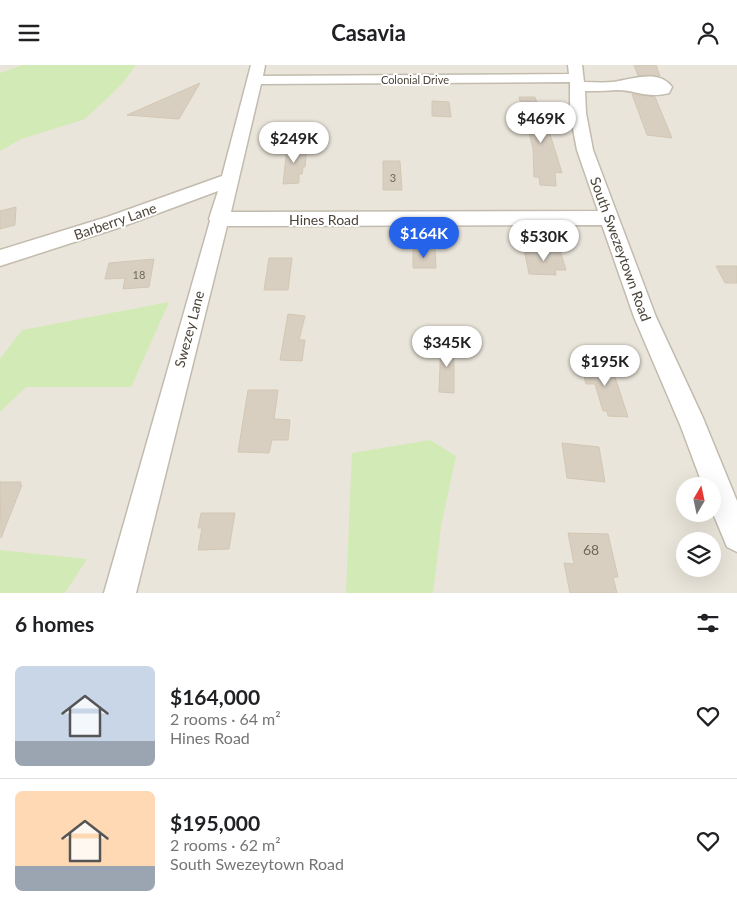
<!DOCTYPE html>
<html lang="en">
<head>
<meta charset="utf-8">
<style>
	body { margin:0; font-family:Lato,sans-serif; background:#f6f6f6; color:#202124; height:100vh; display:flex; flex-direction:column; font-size:19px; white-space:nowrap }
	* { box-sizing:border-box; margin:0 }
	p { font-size:16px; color:#757577 }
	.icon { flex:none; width:28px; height:28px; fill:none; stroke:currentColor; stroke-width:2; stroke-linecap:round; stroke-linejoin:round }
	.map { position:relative; height:528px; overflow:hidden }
	.drawer { display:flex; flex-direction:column; background:#fff; flex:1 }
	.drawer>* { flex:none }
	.needle { width:32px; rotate:9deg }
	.buttons { position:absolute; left:676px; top:412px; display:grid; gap:10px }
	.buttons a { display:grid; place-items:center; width:45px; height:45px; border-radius:50%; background:#fff; box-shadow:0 5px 20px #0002; font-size:25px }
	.price { position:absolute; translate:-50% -42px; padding:0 11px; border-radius:18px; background:#fff; color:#222; font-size:16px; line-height:32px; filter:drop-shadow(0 1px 2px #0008) }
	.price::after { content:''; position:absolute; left:50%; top:30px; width:15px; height:11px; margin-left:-8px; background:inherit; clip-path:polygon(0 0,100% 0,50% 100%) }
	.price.selected { background:#2563eb; color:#fff }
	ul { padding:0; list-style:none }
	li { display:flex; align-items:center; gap:15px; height:125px; padding:0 15px }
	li+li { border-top:1px solid #e0e0e0 }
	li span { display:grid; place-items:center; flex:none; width:140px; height:100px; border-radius:8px; color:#555 }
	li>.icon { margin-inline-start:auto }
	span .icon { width:60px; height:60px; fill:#fffc; stroke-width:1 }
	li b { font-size:21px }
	h2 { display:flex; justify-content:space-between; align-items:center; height:60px; padding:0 15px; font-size:21px }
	header { display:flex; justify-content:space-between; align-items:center; height:65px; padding:0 15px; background:#fff; font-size:22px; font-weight:700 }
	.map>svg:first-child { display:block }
	.residential { fill:#eae5da; fill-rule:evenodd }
	.green { fill:#d2eab5 }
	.building { fill:#d8cfc1; stroke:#d3c7b4 }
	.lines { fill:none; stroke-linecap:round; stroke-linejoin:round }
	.minor-casing { stroke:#c2bbae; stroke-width:3 }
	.minor { fill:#fff; fill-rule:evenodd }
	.labels { text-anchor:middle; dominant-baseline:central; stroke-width:4; stroke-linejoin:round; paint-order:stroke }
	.far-street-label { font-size:11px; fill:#4b4439; stroke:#fff }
	.number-label { font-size:11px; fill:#6e675b }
	.street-label { font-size:14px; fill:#4b4439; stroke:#fff }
	.near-number-label { font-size:14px; fill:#6e675b }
</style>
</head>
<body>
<header><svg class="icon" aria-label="menu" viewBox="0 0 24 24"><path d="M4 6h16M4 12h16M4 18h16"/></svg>Casavia<svg class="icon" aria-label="person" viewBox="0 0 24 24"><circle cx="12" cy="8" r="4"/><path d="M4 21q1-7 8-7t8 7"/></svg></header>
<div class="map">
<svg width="737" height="528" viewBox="0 0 737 528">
	<rect width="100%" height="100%" fill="#f6f3ec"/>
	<!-- residential -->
	<path class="residential" d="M0,0h737v528h-737zM685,421h27v28h-27zM685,476h27v28h-27z"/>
	<!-- green -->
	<g class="green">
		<path d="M23,0h113l-14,19 -37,35 -64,20 -21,12v-78z"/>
		<path d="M169,237l-38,85h-105l-26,25v-53l22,-29z"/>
		<path d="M430,375l26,16 -15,71 -8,66h-87l6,-140z"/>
		<path d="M0,485l87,9 -22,34h-65z"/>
	</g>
	<!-- building -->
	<g class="building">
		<path d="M634,0h22l4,11h-22z"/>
		<path d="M200,18l-21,36 -52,-4z"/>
		<path d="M632,29l23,3 17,41 -25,-3z"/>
		<path d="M519,32h16l10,32 4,2 13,42 -7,-1 1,14 -16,-1 -1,-8h-5l-1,-29z"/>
		<path d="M432,36l17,1 2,15 -19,-1z"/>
		<path d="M287,82h20l-2,20h-2l-1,7h-3v9l-16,1z"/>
		<path d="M383,96h17l2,29h-19z"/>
		<path d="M16,142l-1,18 -15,4v-18z"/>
		<path d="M413,184l22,1 1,18h-23z"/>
		<path d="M524,184l36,1 6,20h-11l1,5 -27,-1z"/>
		<path d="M269,193h23l-4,32h-24z"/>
		<path d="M154,194l-5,28 -26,2 2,-11 -20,1 4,-16z"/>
		<path d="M716,201h21v17h-12z"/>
		<path d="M288,249l17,2 -6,24h6l-3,21 -22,-1z"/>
		<path d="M441,277h13v51l-15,-1z"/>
		<path d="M580,297h30l18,55 -20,-1 -1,-5h-4l-8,-27h-9z"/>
		<path d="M248,325h30l-4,29 16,1 -2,20h-16l-3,13 -31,-1z"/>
		<path d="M562,378l37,4 6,35 -38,-4z"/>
		<path d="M0,417h21l-1,3h2l-21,53z"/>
		<path d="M201,448h34l-6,36 -31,1 4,-22h-4z"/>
		<path d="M568,468l40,1 10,43h-5l4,16h-47l-6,-30 10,1z"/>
	</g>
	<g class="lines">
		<defs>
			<path id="minor" d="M251,0h14l-2,11 306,-2 -1,-9h14l2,17c9,0 19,1 28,0 18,-2 47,-14 60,5l-3,6c-22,6 -33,-3 -52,-3 -10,1 -21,1 -32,1l1,22 7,37 63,167 47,101 34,83v51l-10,-5 -15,-36v-25h-9l-22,-59 -47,-110 -32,-92 -375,1 -91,367h-32l106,-372 -1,-2 9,-28 -97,36 -121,39v-16l107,-33 115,-41zM570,17v31l7,37 21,61 -367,1 30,-128z"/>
		</defs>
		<!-- minor casing -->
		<use href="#minor" class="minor-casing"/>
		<!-- minor -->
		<use href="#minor" class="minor"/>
	</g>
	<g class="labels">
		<!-- far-street labels -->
		<g class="far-street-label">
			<text x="415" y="14">Colonial Drive</text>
		</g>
		<!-- number labels -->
		<g class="number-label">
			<text x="393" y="112">3</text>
			<text x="139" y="209">18</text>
		</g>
		<!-- street labels -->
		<g class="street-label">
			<text x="324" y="154">Hines Road</text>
			<text transform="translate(115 156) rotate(-19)">Barberry Lane</text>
			<text transform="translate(621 184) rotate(70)">South Swezeytown Road</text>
			<text transform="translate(189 264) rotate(-75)">Swezey Lane</text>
		</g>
		<!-- near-number labels -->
		<g class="near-number-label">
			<text x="591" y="484">68</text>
		</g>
	</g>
</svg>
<div class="buttons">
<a><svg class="needle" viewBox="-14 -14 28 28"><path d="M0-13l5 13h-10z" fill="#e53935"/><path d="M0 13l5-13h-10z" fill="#757577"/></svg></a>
<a><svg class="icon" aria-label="layers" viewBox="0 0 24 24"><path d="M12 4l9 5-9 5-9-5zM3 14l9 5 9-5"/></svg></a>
</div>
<b class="price" style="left:541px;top:79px">$469K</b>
<b class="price" style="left:294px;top:99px">$249K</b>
<b class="price selected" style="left:424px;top:194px">$164K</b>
<b class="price" style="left:544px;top:197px">$530K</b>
<b class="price" style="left:447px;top:303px">$345K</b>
<b class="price" style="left:605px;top:322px">$195K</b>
</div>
<section class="drawer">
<h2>6 homes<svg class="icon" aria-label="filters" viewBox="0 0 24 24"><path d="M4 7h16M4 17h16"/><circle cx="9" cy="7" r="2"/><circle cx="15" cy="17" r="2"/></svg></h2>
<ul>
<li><span style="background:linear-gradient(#c9d6e8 75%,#9aa5b1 0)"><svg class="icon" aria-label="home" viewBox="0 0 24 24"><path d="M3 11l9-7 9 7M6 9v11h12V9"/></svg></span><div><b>$164,000</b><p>2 rooms · 64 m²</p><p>Hines Road</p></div><svg class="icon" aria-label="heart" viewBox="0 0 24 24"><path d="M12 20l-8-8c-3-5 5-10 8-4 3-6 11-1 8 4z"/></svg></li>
<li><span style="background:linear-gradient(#ffd9b3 75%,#9aa5b1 0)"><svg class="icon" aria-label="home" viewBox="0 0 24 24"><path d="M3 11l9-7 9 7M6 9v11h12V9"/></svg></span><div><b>$195,000</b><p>2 rooms · 62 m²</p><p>South Swezeytown Road</p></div><svg class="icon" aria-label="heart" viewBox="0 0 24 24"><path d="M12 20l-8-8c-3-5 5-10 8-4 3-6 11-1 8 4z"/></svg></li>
</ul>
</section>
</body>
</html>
